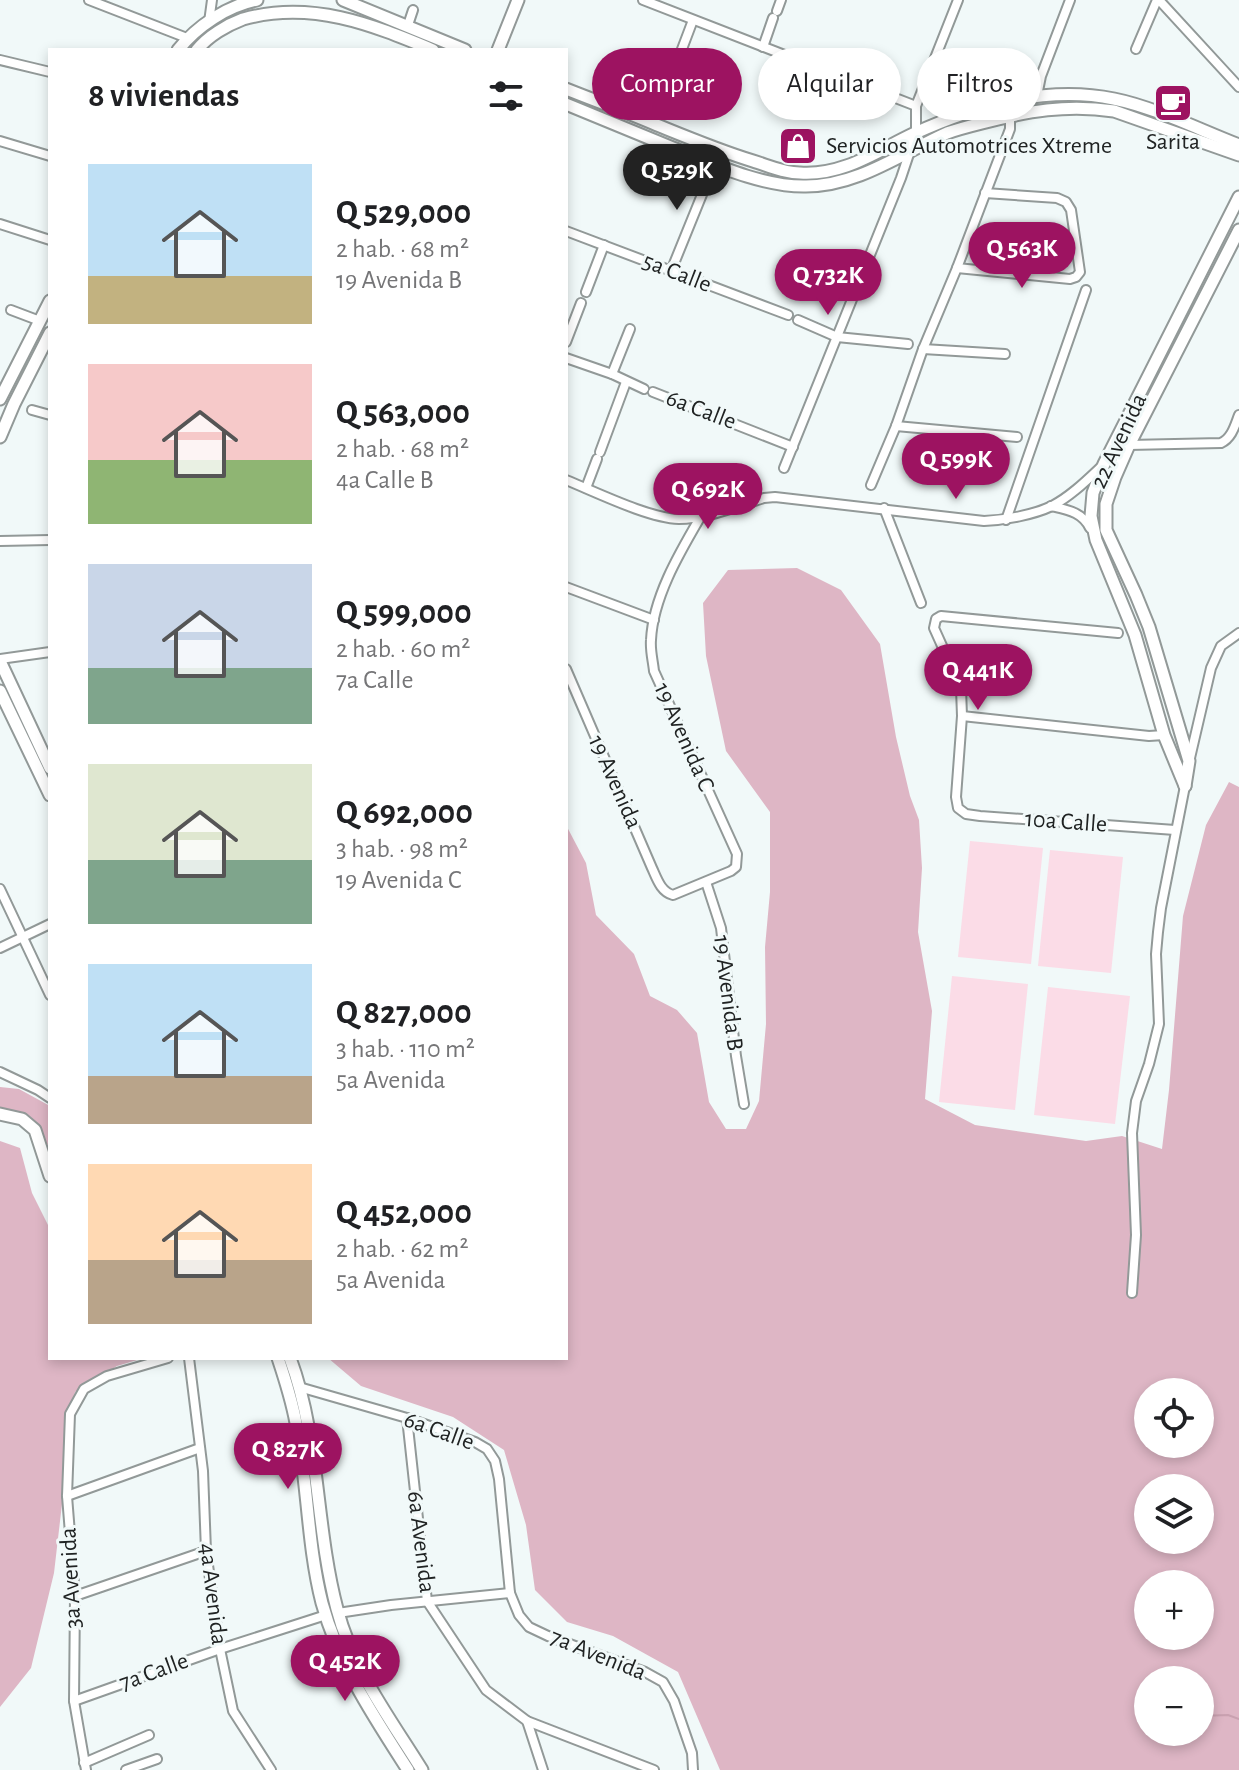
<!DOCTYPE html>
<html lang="es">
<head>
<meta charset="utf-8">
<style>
	body { margin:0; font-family:"Alegreya Sans",sans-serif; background:#f2f2f2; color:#202124; height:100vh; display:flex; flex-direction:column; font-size:30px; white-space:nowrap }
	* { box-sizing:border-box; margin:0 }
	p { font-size:26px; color:#757577 }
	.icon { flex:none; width:44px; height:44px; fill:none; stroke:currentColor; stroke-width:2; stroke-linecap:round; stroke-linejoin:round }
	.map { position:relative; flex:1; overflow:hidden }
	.drawer { position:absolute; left:48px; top:48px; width:520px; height:1312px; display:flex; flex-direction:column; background:#fff; border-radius:0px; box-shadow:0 4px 12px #0003 }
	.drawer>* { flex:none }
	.banner { position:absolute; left:592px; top:48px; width:526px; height:72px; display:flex; gap:16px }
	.tools { position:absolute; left:1134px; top:1378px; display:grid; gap:16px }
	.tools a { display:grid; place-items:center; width:80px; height:80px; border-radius:50%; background:#fff; box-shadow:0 4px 12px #0003; font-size:40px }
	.price { position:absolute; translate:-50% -68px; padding:0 18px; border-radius:28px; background:#9d1361; color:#fff; font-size:26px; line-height:52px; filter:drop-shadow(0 2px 4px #0008) }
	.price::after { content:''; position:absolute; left:50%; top:48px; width:24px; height:18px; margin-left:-12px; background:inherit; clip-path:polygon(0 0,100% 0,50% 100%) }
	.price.current { background:#222; color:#fff }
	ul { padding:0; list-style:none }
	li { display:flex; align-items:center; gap:24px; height:200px; padding:0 40px }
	li span { display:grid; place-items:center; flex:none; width:224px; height:160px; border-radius:0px; color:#555 }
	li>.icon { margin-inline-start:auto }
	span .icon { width:96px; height:96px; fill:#fffc; stroke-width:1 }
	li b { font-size:34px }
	h2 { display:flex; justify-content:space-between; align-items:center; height:96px; padding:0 40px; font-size:34px }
	.tag { padding:0 28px; border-radius:36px; background:#fff; box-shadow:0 4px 12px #0003; font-size:28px; line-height:72px }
	.tag.current { background:#9d1361; color:#fff }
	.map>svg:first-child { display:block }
	.green { fill:#fbdce7 }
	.forest { fill:#deb6c5; fill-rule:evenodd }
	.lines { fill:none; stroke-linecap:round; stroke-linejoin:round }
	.stream { stroke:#c9a1b0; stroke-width:2 }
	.street-casing { stroke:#929998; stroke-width:12 }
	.secondary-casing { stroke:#929998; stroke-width:15 }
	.street { stroke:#fff; stroke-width:8 }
	.secondary { stroke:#fff; stroke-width:11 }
	.labels { text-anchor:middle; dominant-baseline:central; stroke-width:6; stroke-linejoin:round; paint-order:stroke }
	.poi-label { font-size:24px; fill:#202323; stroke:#f1f9f9 }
	.street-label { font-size:24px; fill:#202323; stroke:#f1f9f9 }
</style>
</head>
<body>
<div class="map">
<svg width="1239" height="1770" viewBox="0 0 1239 1770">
	<rect width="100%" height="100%" fill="#f1f9f9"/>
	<!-- green -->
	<g class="green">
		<path d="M970,841l73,7 -12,116 -73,-7z"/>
		<path d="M1050,850l73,7 -12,116 -73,-7z"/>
		<path d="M952,976l76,8 -13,126 -76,-8z"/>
		<path d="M1048,987l82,9 -15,128 -81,-9z"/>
	</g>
	<!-- forest -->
	<g class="forest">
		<path d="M797,568l44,22 39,54 16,93 14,59 9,24 3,48 -4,64 14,79 -7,88 50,26 111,16 36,-5 40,13 7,-59 14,-174 23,-91 23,-43 10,5v983h-519l-42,-98 -65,-36 -46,-14 -32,-32 -9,-65 -22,-75 -51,-33 -92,-31 -33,-28h238v-533l20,38 10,52 38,39 16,42 27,14 20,23 12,69 17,27h20l13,-28 7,-77 -1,-77 5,-55v-80l-44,-61 -20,-95 -3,-53 25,-33zM1148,1392h52v52h-52zM1148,1488h52v52h-52zM1148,1584h52v52h-52zM1148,1680h52v52h-52z"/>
		<path d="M0,1087l19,2 31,17v43l-19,-32 -31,-9z"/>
		<path d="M0,1141l20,7 12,45 18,36v129h94l-27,8 -42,26 -21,181 -23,95 -31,39z"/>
	</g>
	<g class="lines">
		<!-- stream -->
		<path class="stream" d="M1200,1716l28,-1 11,4"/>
		<defs>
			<g id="street">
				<path d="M89,0l98,38"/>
				<path d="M643,0l273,106"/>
				<path d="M1159,0l80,87"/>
				<path d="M777,11l4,-11"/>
				<path d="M209,22l3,-22"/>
				<path d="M408,25l5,-15"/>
				<path d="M763,47l10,-29"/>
				<path d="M1136,49l21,-49"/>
				<path d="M0,60l50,12"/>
				<path d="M1037,96l4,-20 29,-76"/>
				<path d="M654,123l39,-103"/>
				<path d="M0,141l50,15"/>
				<path d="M0,224l50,16"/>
				<path d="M566,231l222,84"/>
				<path d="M957,268l113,11 6,-2 4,-5 -9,-62 -5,-8 -9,-4 -72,-5"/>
				<path d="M671,271l43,-106"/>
				<path d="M586,292l18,-47"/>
				<path d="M11,310l29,11"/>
				<path d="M798,320l39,17 71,7"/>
				<path d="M566,342l15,-39"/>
				<path d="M923,349l82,5"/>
				<path d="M566,358l46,16 32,15"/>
				<path d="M612,374l18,-45"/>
				<path d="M653,392l140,55"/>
				<path d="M32,410l18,5"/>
				<path d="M896,426l121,11"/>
				<path d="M1125,443l4,2 92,-2c11,-5 14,-18 18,-28"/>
				<path d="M600,452l26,-70"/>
				<path d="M784,468l117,-290 15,-45v-27l42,-106"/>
				<path d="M566,480c30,12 82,38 113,39 28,0 58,-13 85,-21l11,-1 209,24c21,-1 49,-6 68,-15 19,-10 35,-26 50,-40"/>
				<path d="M871,485l25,-59 27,-77 34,-81 53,-139v-14"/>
				<path d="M586,488l11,-29"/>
				<path d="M1051,506c17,4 31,6 39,22"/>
				<path d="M884,508l37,95"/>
				<path d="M1006,520l80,-230"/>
				<path d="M0,541l50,-1"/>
				<path d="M566,587l88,33"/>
				<path d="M1118,633l-177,-17 -5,3 -2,9 27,60 1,28 -6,81 2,11 8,6 14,2 195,14"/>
				<path d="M0,659l50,-7"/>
				<path d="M566,669l86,199c5,11 9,24 21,27l58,-24 5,-4 1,-13 -83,-183c-1,-10 -4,-21 -3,-31 2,-43 29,-88 50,-124"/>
				<path d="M962,716l187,20 15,-1"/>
				<path d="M1190,758l21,-90 10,-22 18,-13"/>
				<path d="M706,882l15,46 15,128 8,48"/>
				<path d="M0,889l50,106"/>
				<path d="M0,948l50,-24"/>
				<path d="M0,1072l38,18 12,8"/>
				<path d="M1132,1293l4,-58 -4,-102 4,-32 13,-37 10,-40 -3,-70 2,-22 3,-24 24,-122"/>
				<path d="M189,1358l14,113 3,80 14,98 13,62 38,59"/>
				<path d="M299,1387l108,31 68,24 12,7 8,12 4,18 11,114 9,22 10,12 19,9 97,36 18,10 11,19 18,52 1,17"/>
				<path d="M407,1418l20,183 59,89 41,31 16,49"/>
				<path d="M67,1496l133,-48"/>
				<path d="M75,1596l131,-45"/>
				<path d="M338,1613l53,-8 119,-12"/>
				<path d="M74,1701l146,-52 106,-34"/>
				<path d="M527,1721l127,49"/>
				<path d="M84,1763l65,-28"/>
				<path d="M86,1770l-12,-69 1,-105 -8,-100 3,-82 14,-25 23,-13 61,-18"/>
				<path d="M126,1770l31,-11"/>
			</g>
			<g id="secondary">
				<path d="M343,0l122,50"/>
				<path d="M178,50c19,-24 49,-44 79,-50"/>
				<path d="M197,50c11,-14 30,-25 46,-31 68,-19 128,5 190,31"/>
				<path d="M498,50l20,-50"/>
				<path d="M566,89c30,12 61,23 91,36 32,13 63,26 96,36 16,5 31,12 47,12 43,3 77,-22 113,-39 61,-28 134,-49 201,-35 40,8 86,31 125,46"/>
				<path d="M566,104c36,15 71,29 107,44 40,16 90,39 133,38 52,0 96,-33 141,-53 11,-4 23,-7 35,-10 45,-12 85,-19 132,-12l125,44"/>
				<path d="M0,399l50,-98"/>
				<path d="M0,437l14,-33 36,-71"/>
				<path d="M0,661l50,107"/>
				<path d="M0,691l50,104"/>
				<path d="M1185,786l-21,-51 -29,-100 -39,-95 -5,-24 2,-23 11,-29 135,-267"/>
				<path d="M1185,786l4,-25 -40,-134 -13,-32 -30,-65v-26l9,-27 14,-32 110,-215"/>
				<path d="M0,1114l22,5 13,11 15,46"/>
				<path d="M278,1358c7,21 14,43 18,65 12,59 11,121 26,180 17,62 52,114 86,167"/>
				<path d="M290,1358c30,81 25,168 47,251 16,61 52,108 85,161"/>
			</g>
		</defs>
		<!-- street casing -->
		<use href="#street" class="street-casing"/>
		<!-- secondary casing -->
		<use href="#secondary" class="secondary-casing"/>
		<!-- street -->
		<use href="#street" class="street"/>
		<!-- secondary -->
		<use href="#secondary" class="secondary"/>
	</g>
	<!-- icons -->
	<defs>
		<symbol id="cafe-square" viewBox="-11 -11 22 22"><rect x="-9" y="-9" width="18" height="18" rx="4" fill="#9d1361" stroke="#f1f9f9"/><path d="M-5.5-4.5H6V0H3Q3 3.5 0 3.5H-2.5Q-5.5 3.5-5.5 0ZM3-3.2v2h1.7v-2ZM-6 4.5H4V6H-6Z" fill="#fff"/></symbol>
		<symbol id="shop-square" viewBox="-11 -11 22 22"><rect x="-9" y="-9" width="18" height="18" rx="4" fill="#9d1361" stroke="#f1f9f9"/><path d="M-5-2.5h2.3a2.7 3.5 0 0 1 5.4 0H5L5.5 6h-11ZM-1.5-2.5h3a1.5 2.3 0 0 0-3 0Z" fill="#fff"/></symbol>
	</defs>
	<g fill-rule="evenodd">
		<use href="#cafe-square" x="1151" y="81" width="44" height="44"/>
		<use href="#shop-square" x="776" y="124" width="44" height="44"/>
	</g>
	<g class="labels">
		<!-- poi labels -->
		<g class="poi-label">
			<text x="1173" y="142">Sarita</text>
			<text x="826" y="146" text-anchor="start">Servicios Automotrices Xtreme</text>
		</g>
		<!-- street labels -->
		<g class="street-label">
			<text transform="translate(677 273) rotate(21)">5a Calle</text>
			<text transform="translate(701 410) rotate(21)">6a Calle</text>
			<text transform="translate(1119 441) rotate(-65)">22 Avenida</text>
			<text transform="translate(684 737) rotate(66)">19 Avenida C</text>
			<text transform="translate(615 782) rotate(66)">19 Avenida</text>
			<text transform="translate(1066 822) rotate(4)">10a Calle</text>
			<text transform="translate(728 993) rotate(83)">19 Avenida B</text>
			<text transform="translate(439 1431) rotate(20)">6a Calle</text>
			<text transform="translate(421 1542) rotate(83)">6a Avenida</text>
			<text transform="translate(71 1578) rotate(-93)">3a Avenida</text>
			<text transform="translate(213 1594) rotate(83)">4a Avenida</text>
			<text transform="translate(598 1655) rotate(22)">7a Avenida</text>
			<text transform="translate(154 1672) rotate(-20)">7a Calle</text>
		</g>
	</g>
</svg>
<div class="tools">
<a><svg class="icon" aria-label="locate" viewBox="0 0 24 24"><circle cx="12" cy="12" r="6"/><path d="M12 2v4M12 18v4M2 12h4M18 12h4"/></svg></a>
<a><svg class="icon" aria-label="layers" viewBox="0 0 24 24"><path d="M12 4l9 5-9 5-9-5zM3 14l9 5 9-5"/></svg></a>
<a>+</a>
<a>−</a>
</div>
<b class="price current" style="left:677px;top:212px">Q 529K</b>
<b class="price" style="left:1022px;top:290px">Q 563K</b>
<b class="price" style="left:828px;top:317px">Q 732K</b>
<b class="price" style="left:956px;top:501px">Q 599K</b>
<b class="price" style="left:708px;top:531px">Q 692K</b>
<b class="price" style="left:978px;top:712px">Q 441K</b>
<b class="price" style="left:288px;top:1491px">Q 827K</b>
<b class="price" style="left:345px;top:1703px">Q 452K</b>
<div class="banner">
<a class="tag current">Comprar</a>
<a class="tag">Alquilar</a>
<a class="tag">Filtros</a>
</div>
<section class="drawer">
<h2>8 viviendas<svg class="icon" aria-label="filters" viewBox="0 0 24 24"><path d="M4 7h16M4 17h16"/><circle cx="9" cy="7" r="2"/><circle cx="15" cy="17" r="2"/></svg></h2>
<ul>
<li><span style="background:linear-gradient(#bfe0f5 70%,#c2b280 0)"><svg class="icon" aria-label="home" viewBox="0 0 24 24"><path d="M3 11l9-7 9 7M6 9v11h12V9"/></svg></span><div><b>Q 529,000</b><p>2 hab. · 68 m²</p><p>19 Avenida B</p></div></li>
<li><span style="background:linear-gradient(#f6c9c9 60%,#8fb573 0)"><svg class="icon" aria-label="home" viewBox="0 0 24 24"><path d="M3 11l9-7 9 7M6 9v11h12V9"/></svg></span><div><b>Q 563,000</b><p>2 hab. · 68 m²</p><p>4a Calle B</p></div></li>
<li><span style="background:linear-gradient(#c9d6e8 65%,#7fa58c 0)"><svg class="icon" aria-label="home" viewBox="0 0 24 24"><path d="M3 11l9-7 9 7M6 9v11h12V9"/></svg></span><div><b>Q 599,000</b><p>2 hab. · 60 m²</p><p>7a Calle</p></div></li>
<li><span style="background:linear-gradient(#dfe7d0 60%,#7fa58c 0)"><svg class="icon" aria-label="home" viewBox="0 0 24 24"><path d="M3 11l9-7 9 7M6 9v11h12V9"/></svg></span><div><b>Q 692,000</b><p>3 hab. · 98 m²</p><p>19 Avenida C</p></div></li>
<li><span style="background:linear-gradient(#bfe0f5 70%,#b9a48a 0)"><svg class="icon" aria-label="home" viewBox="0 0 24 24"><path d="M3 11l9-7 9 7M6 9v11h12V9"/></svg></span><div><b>Q 827,000</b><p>3 hab. · 110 m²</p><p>5a Avenida</p></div></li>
<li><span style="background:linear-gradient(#ffd9b3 60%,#b9a48a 0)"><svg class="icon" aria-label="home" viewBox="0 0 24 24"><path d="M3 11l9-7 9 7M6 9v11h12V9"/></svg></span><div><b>Q 452,000</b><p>2 hab. · 62 m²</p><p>5a Avenida</p></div></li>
</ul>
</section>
</div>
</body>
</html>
